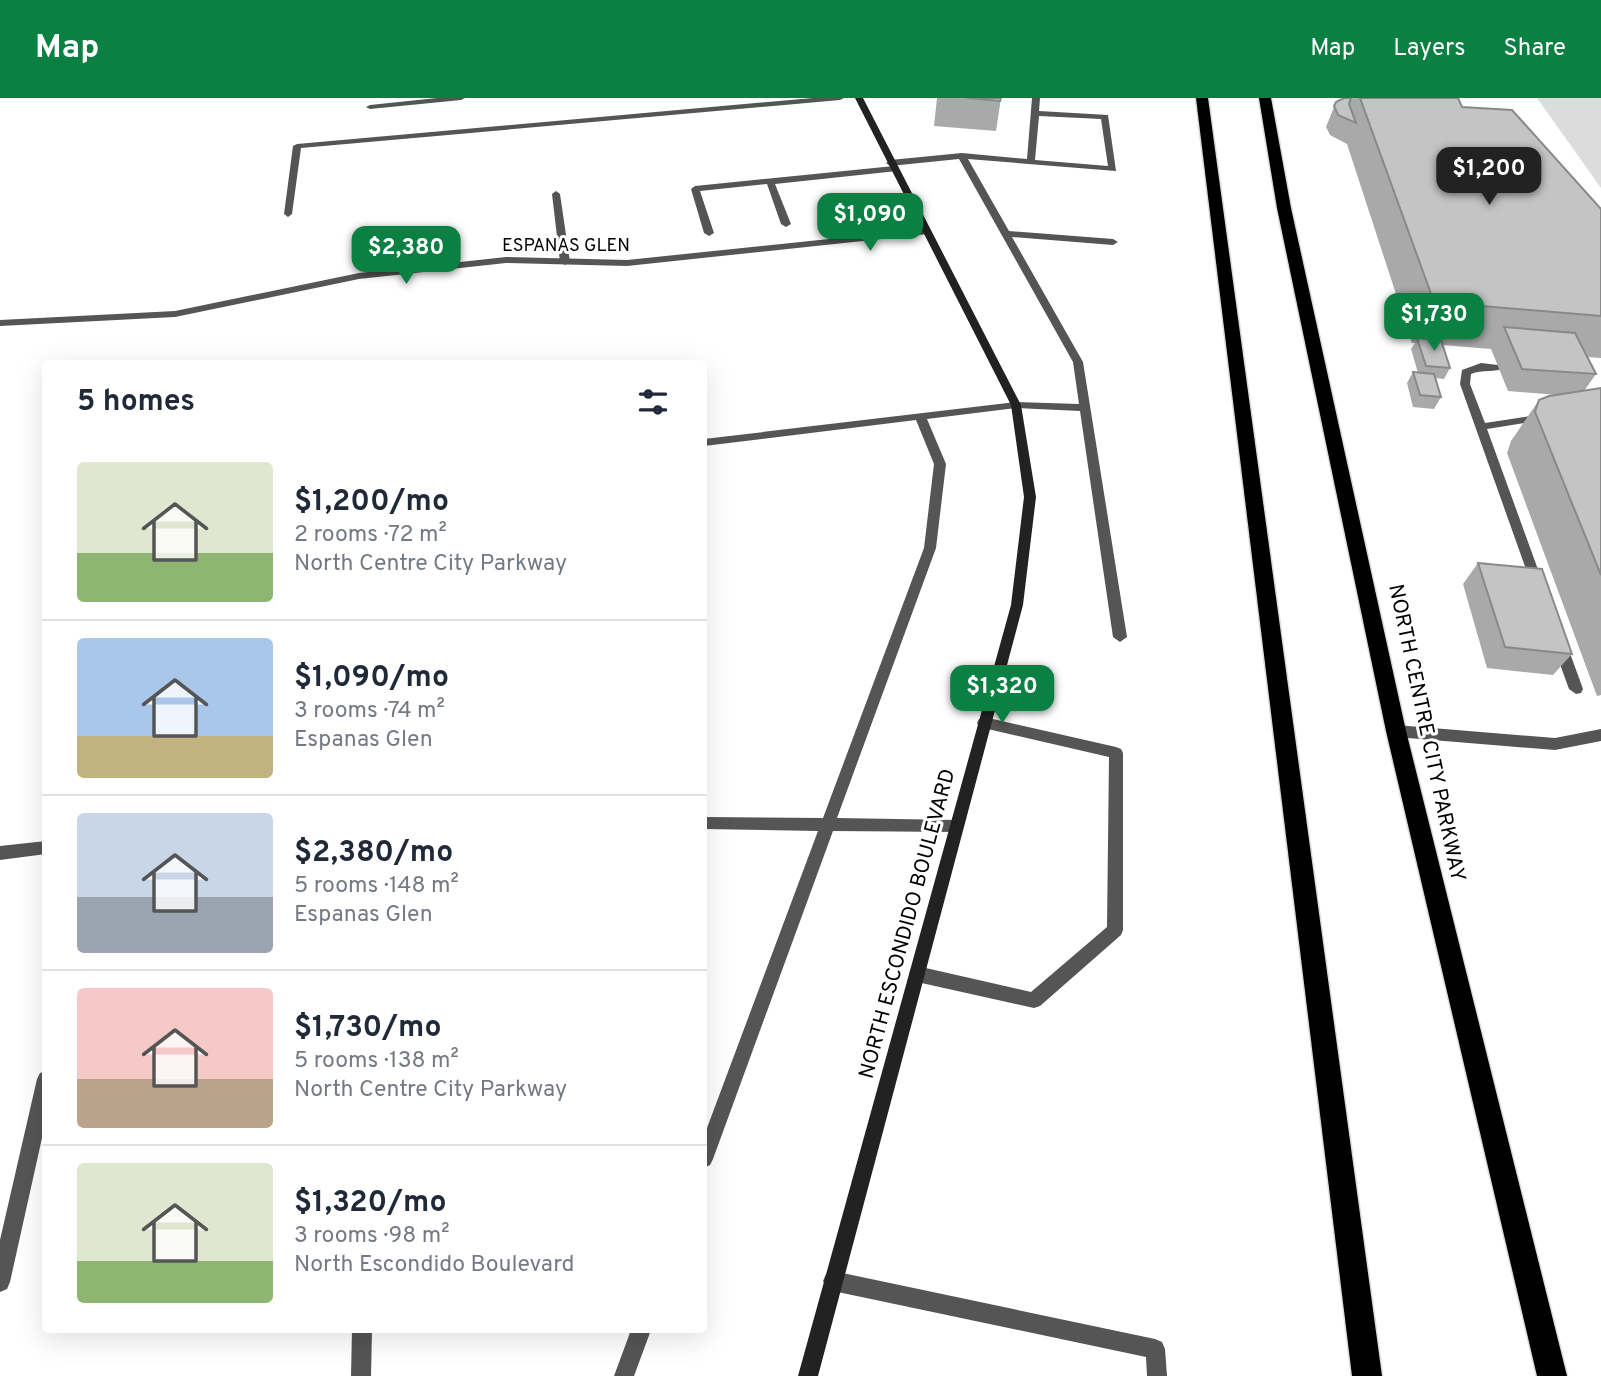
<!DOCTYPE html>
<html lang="en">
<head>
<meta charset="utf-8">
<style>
	body { margin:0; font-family:Overpass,sans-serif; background:#f6f6f7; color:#1f2937; height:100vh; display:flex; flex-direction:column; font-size:26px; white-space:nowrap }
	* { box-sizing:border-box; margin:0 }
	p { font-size:23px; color:#747a83 }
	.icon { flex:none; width:38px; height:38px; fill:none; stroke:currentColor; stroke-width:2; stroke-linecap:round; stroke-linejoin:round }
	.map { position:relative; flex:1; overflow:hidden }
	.drawer { position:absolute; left:42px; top:262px; width:665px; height:973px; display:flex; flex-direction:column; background:#fff; border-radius:7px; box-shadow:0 7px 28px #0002 }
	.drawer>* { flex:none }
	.price { position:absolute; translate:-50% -60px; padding:0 16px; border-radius:14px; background:#0b8043; color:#fff; font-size:23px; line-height:46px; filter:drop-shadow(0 2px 4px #0008) }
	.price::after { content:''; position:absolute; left:50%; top:42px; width:21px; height:16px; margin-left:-10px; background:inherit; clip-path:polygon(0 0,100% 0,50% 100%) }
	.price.active { background:#222; color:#fff }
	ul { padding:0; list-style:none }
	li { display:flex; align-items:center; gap:21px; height:175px; padding:0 35px }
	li+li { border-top:2px solid #e0e1e3 }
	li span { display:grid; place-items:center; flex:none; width:196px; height:140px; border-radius:7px; color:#555 }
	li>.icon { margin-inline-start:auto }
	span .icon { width:84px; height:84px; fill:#fffc; stroke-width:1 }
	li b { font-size:30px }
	h2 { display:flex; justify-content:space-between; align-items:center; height:84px; padding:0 35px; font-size:30px }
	header { display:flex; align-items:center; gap:42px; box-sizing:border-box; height:98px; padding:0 35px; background:#0b8043; color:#fff }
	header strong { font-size:33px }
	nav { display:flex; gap:38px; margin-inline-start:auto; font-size:24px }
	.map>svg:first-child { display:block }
	.green { fill:#dcdcdc }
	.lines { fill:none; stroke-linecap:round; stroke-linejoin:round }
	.highway-casing { stroke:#dbdbdb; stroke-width:3 }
	.lane { fill:#555; fill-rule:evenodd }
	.street { fill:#555; fill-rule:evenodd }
	.secondary { fill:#222; fill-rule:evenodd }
	.highway { fill:#000; fill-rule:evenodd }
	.wall { fill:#a9a9a9 }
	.building { fill:#c4c4c4; stroke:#898989; stroke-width:2 }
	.labels { text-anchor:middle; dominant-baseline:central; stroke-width:6; stroke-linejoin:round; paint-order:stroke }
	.far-street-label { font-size:18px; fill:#000; stroke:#fff }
	.street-label { font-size:21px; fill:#000; stroke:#fff }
</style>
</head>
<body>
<header>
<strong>Map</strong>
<nav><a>Map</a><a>Layers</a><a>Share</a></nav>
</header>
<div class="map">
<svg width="1601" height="1278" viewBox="0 0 1601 1278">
	<rect width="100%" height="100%" fill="#fff"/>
	<!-- green -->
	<path class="green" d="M1537,0h64v90z"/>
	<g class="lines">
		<defs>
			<g id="highway">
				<path d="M1196,0h12l174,1278h-30z"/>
				<path d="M1259,0h12l20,110 115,523 161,645h-30l-151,-645 -109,-523z"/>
			</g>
		</defs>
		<!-- highway casing -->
		<use href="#highway" class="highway-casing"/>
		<!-- lane -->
		<g class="lane">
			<path d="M437,0h28l-4,2 -91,9 -4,-2 4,-2z"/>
			<path d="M813,0h31l-4,2 -539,48 -9,66 -4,3 -4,-3 9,-68 4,-2z"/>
			<path d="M1032,0h8l-1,13 69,4 8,56 -148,-12 41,72 104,8 5,3 -5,3 -101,-8 71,125 44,275 -7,5 -7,-5 -33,-226 -64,-3 -89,11 19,45 -10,84 -99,270 119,2 5,1 2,5 -2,5 -5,1 -123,-1 -120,328 -3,6 -6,3v-32l114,-305 -114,-2v-12l119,1 101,-270 10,-84 -18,-44 -212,26v-7l312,-37 63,2 -6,-42 -114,-203 -69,7 -4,-3 4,-3 72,-7 65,6zM1039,18l62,3 7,47 -73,-6z"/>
			<path d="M894,68l3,1v4l-122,13 16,40 -5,3 -5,-3 -14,-40 -67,7 14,42 -5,3 -5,-3 -13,-44 4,-3z"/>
			<path d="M556,93l4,3 10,68 -5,3 -5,-3 -8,-68z"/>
			<path d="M1481,265l17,2 5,3c-6,5 -21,1 -32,6l-1,10 15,39 59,-9 5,3 -5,3 -57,9 57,157 -6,5 -6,-5 -72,-202 2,-14z"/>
			<path d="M1560,542l7,5 16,44 -2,4 -5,1 -7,-5 -16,-44z"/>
			<path d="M984,619l132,30 5,2 2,4v177l-2,5 -81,71 -6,2 -117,-26 -6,-3 -2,-5 2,-5 6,-3 114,26 76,-65 2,-170 -130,-30 -2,-4 2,-4z"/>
			<path d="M1396,627l159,13 46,-9v12l-46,9 -159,-13 -5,-2 -2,-4 2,-4z"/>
			<path d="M46,743v13l-46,6v-14z"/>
			<path d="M46,973v49l-36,162 -3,7 -7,3v-52l37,-161 3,-6z"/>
			<path d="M833,1173l322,68 7,3 3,7 2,27h-20l-1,-19 -313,-66 -7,-3 -3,-7 3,-7z"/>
			<path d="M352,1232h20l-1,46h-20z"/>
			<path d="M631,1232h20l-17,46h-20z"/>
		</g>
		<!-- street -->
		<path class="street" d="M925,131l3,1v4l-301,32 -121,-3 -147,16 -184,38 -175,9v-6l175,-9 184,-38 147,-16 121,3z"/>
		<!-- secondary -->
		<path class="secondary" d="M855,0h8l158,307 15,92 -13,108 -205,771h-20l213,-771 13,-108 -13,-92z"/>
		<!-- highway -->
		<use href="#highway" class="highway"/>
	</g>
	<!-- wall -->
	<g class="wall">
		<path d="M937,0h64l-5,33 -62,-5z"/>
		<path d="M1344,0h114l4,9 139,102v149l-14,-1 9,17 -12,17 17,-3v307l-4,1 -90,-243 4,-12 28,-41 18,-5 -49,-4 -17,-42 -48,-4 7,23 -6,11 -9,-1 6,19 -7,12 -21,-2 -6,-24 6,-11 5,1 -7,-24 4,-6h-3l-65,-199 -17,-9 -4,-8 10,-25z"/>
		<path d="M1478,465l94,91 -19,21 -66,-7 -24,-84z"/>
	</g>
	<!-- building -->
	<g class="building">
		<path d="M967,0h34l-1,3z"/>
		<path d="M1344,0h7l-2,6 7,19 -18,-8 -4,-9 2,-4z"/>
		<path d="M1360,0h98l4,9 50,3 89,99v107l-167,-14z"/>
		<path d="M1504,229l71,6 21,41 -74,-5z"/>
		<path d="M1417,240l24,2 9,28 -24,-2z"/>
		<path d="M1413,274l21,2 7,23 -21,-2z"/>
		<path d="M1601,290v187l-66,-163 4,-12 10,-4z"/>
		<path d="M1478,465l64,6 30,85 -67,-7z"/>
	</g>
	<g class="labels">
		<!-- far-street labels -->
		<g class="far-street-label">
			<text x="566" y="148">ESPANAS GLEN</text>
		</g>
		<!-- street labels -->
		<g class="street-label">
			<text transform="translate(1426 635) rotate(78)">NORTH CENTRE CITY PARKWAY</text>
			<text transform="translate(908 826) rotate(-75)">NORTH ESCONDIDO BOULEVARD</text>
		</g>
	</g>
</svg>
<b class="price active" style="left:1489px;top:109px">$1,200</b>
<b class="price" style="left:870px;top:155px">$1,090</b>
<b class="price" style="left:406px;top:188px">$2,380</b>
<b class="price" style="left:1434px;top:255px">$1,730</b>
<b class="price" style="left:1002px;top:627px">$1,320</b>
<section class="drawer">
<h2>5 homes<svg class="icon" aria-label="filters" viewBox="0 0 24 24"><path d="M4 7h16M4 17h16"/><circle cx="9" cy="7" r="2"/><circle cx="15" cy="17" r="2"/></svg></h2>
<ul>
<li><span style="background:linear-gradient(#dfe7d0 65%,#8fb573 0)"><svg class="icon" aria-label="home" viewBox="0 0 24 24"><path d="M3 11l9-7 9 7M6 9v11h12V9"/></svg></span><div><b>$1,200/mo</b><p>2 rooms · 72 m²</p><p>North Centre City Parkway</p></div></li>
<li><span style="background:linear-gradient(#a9c7e8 70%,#c2b280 0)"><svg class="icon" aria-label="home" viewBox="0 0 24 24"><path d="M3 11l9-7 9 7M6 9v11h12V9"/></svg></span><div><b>$1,090/mo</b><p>3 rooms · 74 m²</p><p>Espanas Glen</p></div></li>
<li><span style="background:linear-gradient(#c9d6e8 60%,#9aa5b1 0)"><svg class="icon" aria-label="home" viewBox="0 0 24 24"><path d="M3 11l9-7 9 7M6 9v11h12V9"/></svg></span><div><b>$2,380/mo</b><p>5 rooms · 148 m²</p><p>Espanas Glen</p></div></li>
<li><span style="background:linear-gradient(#f6c9c9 65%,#b9a48a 0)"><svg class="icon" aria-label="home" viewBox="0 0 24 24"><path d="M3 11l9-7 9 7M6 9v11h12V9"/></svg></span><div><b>$1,730/mo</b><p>5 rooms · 138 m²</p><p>North Centre City Parkway</p></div></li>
<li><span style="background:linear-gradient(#dfe7d0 70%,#8fb573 0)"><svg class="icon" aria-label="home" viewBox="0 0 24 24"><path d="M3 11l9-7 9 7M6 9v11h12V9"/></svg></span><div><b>$1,320/mo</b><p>3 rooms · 98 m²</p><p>North Escondido Boulevard</p></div></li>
</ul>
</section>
</div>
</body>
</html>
